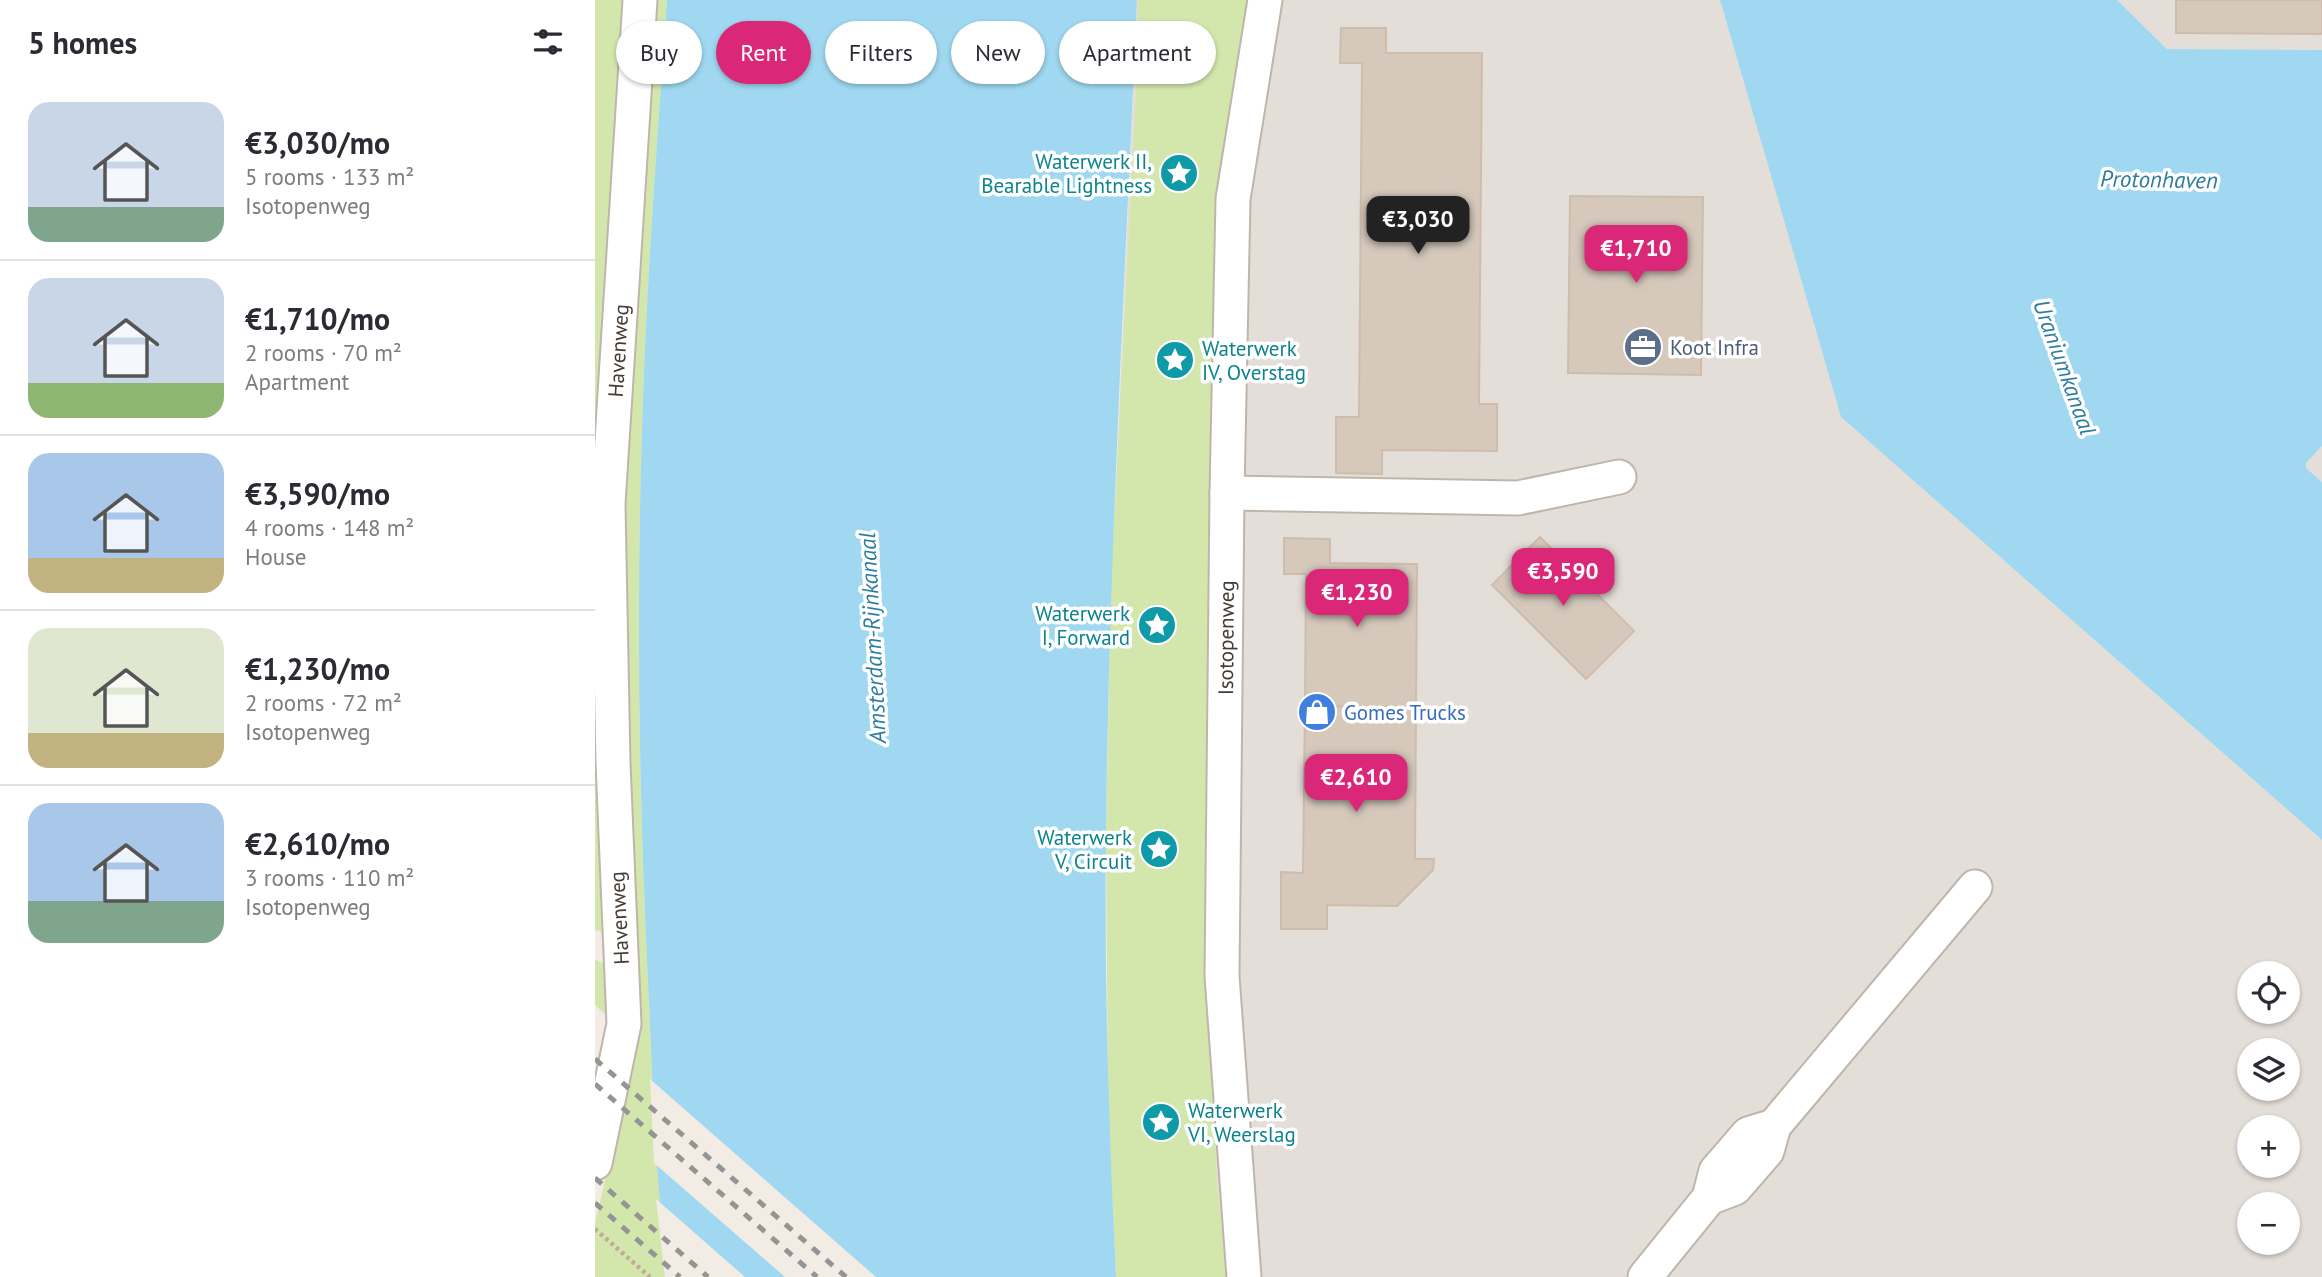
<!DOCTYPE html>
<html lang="en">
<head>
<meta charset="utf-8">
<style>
	body { margin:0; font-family:"PT Sans",sans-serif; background:#f2f2f3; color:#2b2b33; height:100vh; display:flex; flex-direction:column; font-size:26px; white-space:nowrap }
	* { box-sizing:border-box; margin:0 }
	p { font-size:23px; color:#7c7c81 }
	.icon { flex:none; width:38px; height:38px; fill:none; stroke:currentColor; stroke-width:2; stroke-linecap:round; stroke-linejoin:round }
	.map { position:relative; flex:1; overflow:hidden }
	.drawer { display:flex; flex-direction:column; background:#fff; width:595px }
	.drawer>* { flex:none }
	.hud { position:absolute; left:21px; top:21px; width:665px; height:63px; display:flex; gap:14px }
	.controls { position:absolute; left:1642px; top:961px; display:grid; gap:14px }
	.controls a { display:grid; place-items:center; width:63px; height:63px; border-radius:50%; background:#fff; box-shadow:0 2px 5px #0004; font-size:35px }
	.price { position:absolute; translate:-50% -60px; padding:0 16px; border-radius:14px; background:#db2777; color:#fff; font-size:23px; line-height:46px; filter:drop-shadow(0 2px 4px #0008) }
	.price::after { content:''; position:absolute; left:50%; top:42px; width:21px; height:16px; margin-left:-10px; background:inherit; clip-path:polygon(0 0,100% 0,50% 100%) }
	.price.active { background:#222; color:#fff }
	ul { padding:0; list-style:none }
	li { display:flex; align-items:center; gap:21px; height:175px; padding:0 28px }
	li+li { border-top:2px solid #e1e1e2 }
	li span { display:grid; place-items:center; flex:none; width:196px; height:140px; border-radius:21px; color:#555 }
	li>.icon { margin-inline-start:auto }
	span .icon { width:84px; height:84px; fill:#fffc; stroke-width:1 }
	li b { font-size:30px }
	h2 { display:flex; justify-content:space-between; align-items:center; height:84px; padding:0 28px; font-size:30px }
	.tag { padding:0 24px; border-radius:32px; background:#fff; box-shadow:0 2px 5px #0004; font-size:24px; line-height:63px }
	.tag.active { background:#db2777; color:#fff }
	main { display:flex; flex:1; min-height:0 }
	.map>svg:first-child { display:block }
	.industrial { fill:#e4ded9; fill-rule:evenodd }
	.green { fill:#d3e7ac }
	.water { fill:#9fd8f0 }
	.pier { fill:#f2ece4 }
	.building { fill:#d6c9bc; stroke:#cebdad; stroke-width:2 }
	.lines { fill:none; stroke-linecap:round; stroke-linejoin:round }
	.minor-casing { stroke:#c0b5aa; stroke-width:37 }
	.path { stroke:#bfac98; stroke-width:4.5; stroke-dasharray:3.5 3.5; stroke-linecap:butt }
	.minor { stroke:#fff; stroke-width:33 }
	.rail { stroke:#949494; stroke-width:5; stroke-dasharray:9 9; stroke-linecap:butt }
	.labels { text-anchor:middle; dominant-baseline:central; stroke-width:7; stroke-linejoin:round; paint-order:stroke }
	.culture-label { font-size:21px; fill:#0d838f; stroke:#fff; text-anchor:end }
	.service-label { font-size:21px; fill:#4e5e75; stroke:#fff; text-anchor:start }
	.street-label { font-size:21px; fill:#443c34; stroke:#fff }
	.shop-label { font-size:21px; fill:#366cbe; stroke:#fff; text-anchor:start }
	.water-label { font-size:23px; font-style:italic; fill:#2b7c9f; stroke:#fff }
</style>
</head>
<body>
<main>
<section class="drawer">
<h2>5 homes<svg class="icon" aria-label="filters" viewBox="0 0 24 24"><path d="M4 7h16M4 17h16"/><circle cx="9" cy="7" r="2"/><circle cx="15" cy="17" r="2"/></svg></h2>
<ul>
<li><span style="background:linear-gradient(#c9d6e8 75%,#7fa58c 0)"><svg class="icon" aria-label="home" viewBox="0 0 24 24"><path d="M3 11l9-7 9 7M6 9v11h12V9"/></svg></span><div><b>€3,030/mo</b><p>5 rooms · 133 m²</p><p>Isotopenweg</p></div></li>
<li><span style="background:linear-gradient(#c9d6e8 75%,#8fb573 0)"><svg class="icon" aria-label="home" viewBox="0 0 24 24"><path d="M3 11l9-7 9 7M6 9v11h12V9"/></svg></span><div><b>€1,710/mo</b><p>2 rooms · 70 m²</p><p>Apartment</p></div></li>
<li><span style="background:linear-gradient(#a9c7e8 75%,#c2b280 0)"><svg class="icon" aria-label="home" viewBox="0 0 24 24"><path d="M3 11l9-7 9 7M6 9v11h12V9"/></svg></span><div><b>€3,590/mo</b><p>4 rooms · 148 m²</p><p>House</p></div></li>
<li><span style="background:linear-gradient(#dfe7d0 75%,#c2b280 0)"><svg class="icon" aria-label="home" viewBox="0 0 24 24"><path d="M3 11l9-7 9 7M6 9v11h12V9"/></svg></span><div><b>€1,230/mo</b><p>2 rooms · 72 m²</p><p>Isotopenweg</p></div></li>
<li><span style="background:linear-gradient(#a9c7e8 70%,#7fa58c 0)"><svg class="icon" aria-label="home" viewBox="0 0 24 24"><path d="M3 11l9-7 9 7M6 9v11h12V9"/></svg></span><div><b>€2,610/mo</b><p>3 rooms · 110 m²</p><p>Isotopenweg</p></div></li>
</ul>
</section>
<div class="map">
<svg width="1727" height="1277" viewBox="0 0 1727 1277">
	<rect width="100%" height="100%" fill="#f2ece4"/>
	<!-- industrial -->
	<g class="industrial">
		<path d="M542,0h583l121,417 481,423v437h-1206l-5,-676zM1654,973h38v39h-38zM1654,1050h38v38h-38zM1654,1127h38v39h-38zM1654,1204h38v38h-38z"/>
		<path d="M1522,0h205v50l-155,-1z"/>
		<path d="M1727,446v36l-16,-14v-5z"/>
	</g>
	<!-- green -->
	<g class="green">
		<path d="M0,0h33l-33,489z"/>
		<path d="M56,0h16c-10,143 -21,286 -25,430 -6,184 -3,368 6,552 5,99 6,198 21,295h-74v-54l45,-191 -6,-87 -11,-373 3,-152z"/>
		<path d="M543,0h109l-22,141 -7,63 -6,219 -6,505 11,258 11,91h-112l-8,-175 -2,-267 5,-253 25,-487z"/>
		<path d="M0,525l13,411 -10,-6 -3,1z"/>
		<path d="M0,959l14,7v63l-4,-15 -10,-9z"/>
	</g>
	<!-- water -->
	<g class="water">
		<path d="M72,0h470c-12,278 -28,556 -31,834 -2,148 3,295 10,443h-447c-15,-97 -16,-196 -21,-295 -9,-184 -12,-368 -6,-552 4,-144 15,-287 25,-430z"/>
		<path d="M1125,0h397l50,49 155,1v396l-16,17v5l16,14v358l-481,-423z"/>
	</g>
	<!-- pier -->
	<g class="pier">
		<path d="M55,1079l139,122 87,76h-91l-131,-114z"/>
		<path d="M61,1199l89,78h-80z"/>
	</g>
	<!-- building -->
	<g class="building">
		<path d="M1581,0h146v34l-146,-1z"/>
		<path d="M746,28h45v25h96l-3,351h18v47l-115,-1v24l-46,-1v-56h23l3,-354h-22z"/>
		<path d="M975,196l133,1 -2,178 -133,-2z"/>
		<path d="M945,537l94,94 -48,48 -94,-94z"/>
		<path d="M689,538l46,1v24l87,1 -1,143 -111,-1 1,-132h-22z"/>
		<path d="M710,706l111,1 -1,152h19l-1,11 -36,36 -70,-1v24h-46v-57l22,1z"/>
	</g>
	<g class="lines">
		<defs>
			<g id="minor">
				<path d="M632,493l291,5 101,-21"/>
				<path id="s1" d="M0,1163l29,-139 -11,-261 -5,-259 32,-504"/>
				<path d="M1114,1198l7,-27 32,-37 26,-8"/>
				<path id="s2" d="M649,1277l-22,-301 5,-483 6,-294 32,-199"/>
				<path d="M1050,1277l64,-79 26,-10 32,-37 7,-25 201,-239"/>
			</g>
		</defs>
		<!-- minor casing -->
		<use href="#minor" class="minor-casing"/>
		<!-- path -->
		<path class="path" d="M0,1229l55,48"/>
		<!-- minor -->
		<use href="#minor" class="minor"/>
		<!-- rail -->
		<g class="rail">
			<path d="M0,1059l251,218"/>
			<path d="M0,1084l222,193"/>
			<path d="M0,1178l113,99"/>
			<path d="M0,1203l85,74"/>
		</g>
	</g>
	<!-- icons -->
	<defs>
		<symbol id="sight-disc" viewBox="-11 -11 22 22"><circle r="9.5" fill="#0f9aa8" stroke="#fff"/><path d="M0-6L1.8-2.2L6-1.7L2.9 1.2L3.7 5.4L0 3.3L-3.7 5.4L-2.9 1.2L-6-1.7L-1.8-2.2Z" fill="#fff"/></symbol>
		<symbol id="office-disc" viewBox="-11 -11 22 22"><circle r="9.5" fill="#5c6f8a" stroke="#fff"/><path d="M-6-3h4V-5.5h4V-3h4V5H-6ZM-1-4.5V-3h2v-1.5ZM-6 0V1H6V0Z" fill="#fff"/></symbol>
		<symbol id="shop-disc" viewBox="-11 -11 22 22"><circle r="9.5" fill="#3f7fe0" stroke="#fff"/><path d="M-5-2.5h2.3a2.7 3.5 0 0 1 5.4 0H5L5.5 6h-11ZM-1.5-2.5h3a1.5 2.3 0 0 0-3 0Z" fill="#fff"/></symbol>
	</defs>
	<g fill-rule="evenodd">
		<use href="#sight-disc" x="562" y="151" width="44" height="44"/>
		<use href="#office-disc" x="1026" y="325" width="44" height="44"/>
		<use href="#sight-disc" x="558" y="338" width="44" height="44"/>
		<use href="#sight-disc" x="540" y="603" width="44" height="44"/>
		<use href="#shop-disc" x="700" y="690" width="44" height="44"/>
		<use href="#sight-disc" x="542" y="827" width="44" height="44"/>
		<use href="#sight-disc" x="544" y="1100" width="44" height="44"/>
	</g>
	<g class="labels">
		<!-- culture labels -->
		<g class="culture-label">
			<text x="557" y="161">Waterwerk II,<tspan x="557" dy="24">Bearable Lightness</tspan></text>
			<text x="607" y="348" text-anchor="start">Waterwerk<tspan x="607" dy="24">IV, Overstag</tspan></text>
			<text x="535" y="613">Waterwerk<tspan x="535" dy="24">I, Forward</tspan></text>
			<text x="537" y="837">Waterwerk<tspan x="537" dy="24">V, Circuit</tspan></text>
			<text x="593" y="1110" text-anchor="start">Waterwerk<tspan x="593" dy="24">VI, Weerslag</tspan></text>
		</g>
		<!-- service labels -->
		<g class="service-label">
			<text x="1075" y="347">Koot Infra</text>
		</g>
		<!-- street labels -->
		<g class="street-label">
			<text stroke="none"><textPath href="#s1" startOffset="816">Havenweg</textPath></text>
			<text stroke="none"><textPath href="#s2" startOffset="640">Isotopenweg</textPath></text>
			<text transform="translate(24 918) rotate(-93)">Havenweg</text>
		</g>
		<!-- shop labels -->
		<g class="shop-label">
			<text x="749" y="712">Gomes Trucks</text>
		</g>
		<!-- water labels -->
		<g class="water-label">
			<text transform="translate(1564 179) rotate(1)">Protonhaven</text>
			<text transform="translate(1470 367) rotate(70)">Uraniumkanaal</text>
			<text transform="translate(277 638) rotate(-93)">Amsterdam-Rijnkanaal</text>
		</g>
	</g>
</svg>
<div class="controls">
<a><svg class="icon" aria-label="locate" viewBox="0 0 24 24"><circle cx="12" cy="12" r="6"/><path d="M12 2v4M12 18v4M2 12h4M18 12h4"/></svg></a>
<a><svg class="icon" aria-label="layers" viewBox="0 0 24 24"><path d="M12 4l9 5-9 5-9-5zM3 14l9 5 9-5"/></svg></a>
<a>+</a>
<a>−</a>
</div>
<b class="price active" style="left:823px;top:256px">€3,030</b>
<b class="price" style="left:1041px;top:285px">€1,710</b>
<b class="price" style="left:968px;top:608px">€3,590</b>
<b class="price" style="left:762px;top:629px">€1,230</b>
<b class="price" style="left:761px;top:814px">€2,610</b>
<div class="hud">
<a class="tag">Buy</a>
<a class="tag active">Rent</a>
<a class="tag">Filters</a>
<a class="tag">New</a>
<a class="tag">Apartment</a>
</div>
</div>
</main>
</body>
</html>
